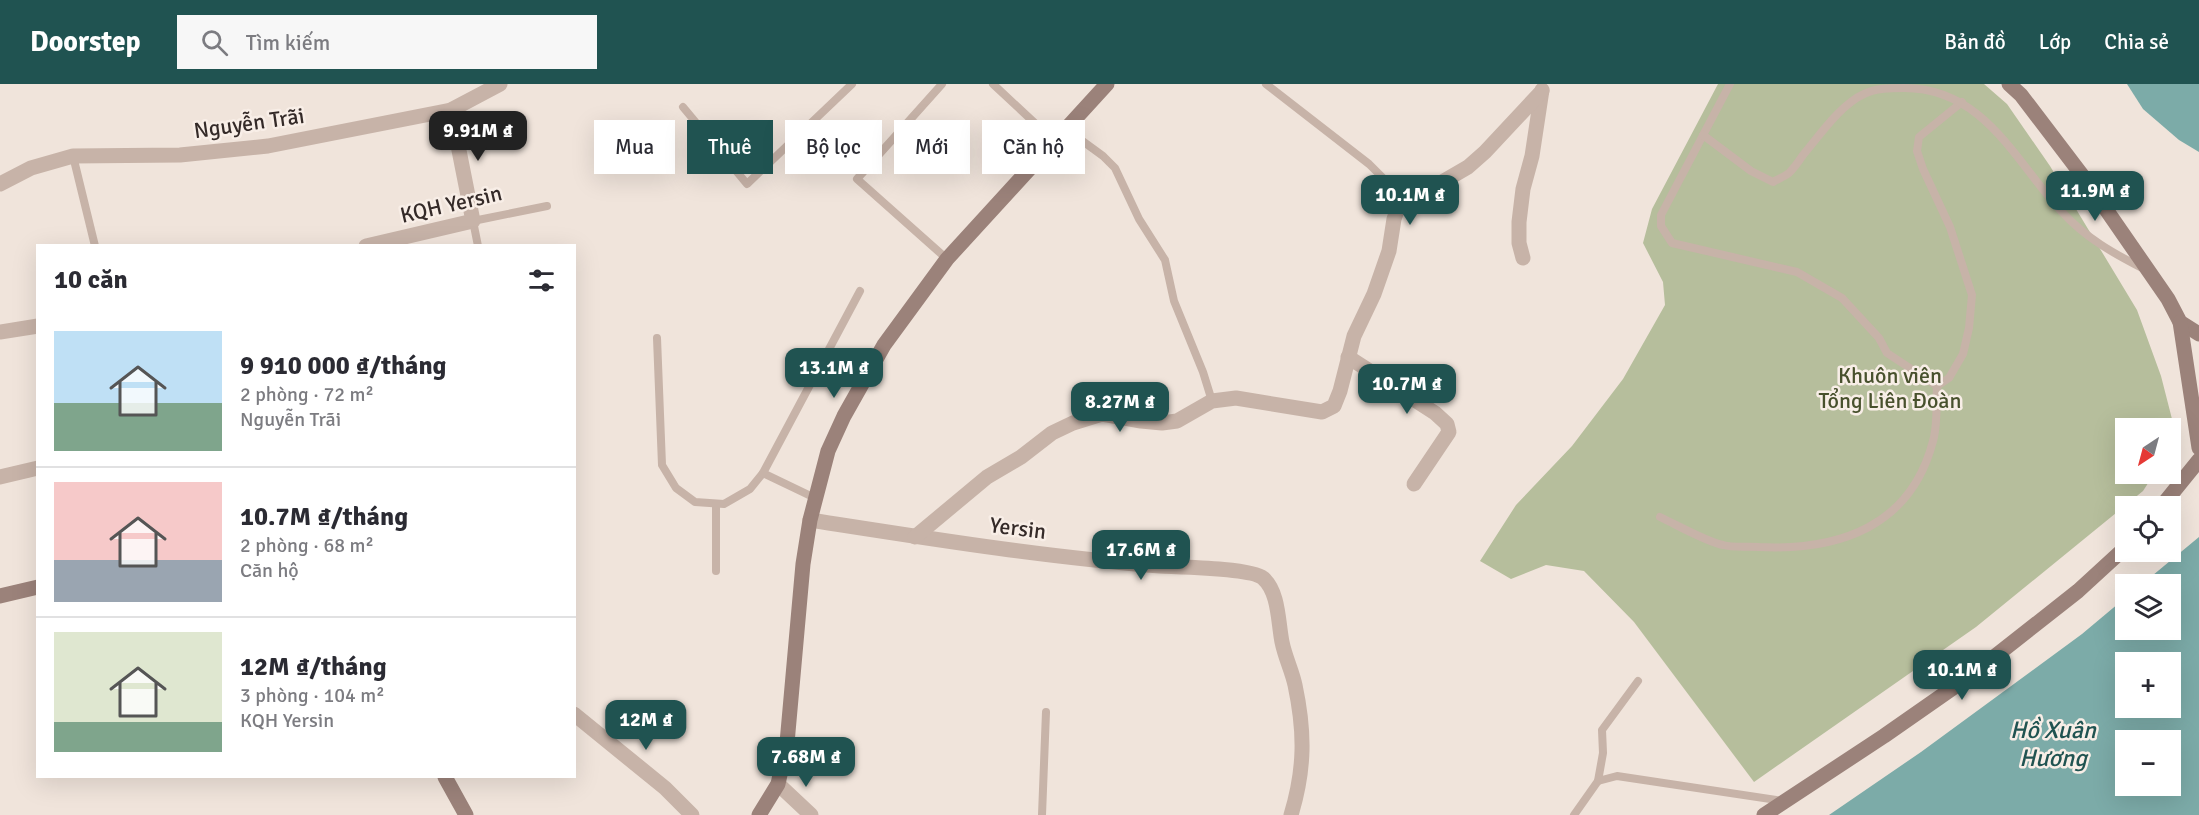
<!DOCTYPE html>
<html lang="vi">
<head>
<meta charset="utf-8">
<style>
	body { margin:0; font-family:Signika,sans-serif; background:#f7f7f7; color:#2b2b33; height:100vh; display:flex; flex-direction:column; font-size:22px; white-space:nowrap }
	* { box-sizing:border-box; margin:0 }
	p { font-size:20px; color:#7c7c81 }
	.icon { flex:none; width:33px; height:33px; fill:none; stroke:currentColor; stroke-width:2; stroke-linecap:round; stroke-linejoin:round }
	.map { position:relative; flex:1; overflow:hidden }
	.panel { position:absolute; left:36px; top:160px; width:540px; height:534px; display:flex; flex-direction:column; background:#fff; border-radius:0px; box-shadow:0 6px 24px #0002 }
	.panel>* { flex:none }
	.banner { position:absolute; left:594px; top:36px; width:570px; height:54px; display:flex; gap:12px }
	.needle { width:39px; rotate:216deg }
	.controls { position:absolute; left:2115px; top:334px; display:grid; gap:12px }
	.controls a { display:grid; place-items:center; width:66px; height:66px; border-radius:0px; background:#fff; box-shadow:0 6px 24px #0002; font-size:30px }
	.price { position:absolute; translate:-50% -51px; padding:0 14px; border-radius:12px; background:#205351; color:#fff; font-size:20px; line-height:39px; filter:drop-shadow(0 2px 3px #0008) }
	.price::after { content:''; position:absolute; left:50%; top:36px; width:18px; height:14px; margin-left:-9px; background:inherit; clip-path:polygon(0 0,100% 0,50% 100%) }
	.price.on { background:#222; color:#fff }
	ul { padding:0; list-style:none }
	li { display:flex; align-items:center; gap:18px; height:150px; padding:0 18px }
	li+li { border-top:2px solid #e1e1e2 }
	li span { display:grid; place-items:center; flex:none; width:168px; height:120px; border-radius:0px; color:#555 }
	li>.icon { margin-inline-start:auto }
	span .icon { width:72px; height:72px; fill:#fffc; stroke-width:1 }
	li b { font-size:26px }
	h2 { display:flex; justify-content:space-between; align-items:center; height:72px; padding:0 18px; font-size:26px }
	.pill { padding:0 21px; border-radius:0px; background:#fff; box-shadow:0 6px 24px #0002; font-size:21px; line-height:54px }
	.pill.on { background:#205351; color:#fff }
	header { display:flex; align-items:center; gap:36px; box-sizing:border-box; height:84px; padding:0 30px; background:#205351; color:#fff }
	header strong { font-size:28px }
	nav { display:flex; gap:33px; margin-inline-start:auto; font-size:21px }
	.search { width:420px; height:54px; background:#f7f7f7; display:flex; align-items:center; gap:15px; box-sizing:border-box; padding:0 21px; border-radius:0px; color:#7c7c81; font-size:22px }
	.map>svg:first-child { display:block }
	.green { fill:#b6be9c }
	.water { fill:#7caba8; fill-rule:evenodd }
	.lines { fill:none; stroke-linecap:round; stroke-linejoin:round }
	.lane { stroke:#c7b3a8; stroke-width:8 }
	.street { stroke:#c7b3a8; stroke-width:15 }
	.secondary { stroke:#9b827a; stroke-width:15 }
	.labels { text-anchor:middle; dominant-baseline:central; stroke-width:5; stroke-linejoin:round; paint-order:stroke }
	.street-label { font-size:22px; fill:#342a28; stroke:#f8eee7 }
	.park-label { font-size:22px; fill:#48512d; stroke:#f8eee7 }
	.water-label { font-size:24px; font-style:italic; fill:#205351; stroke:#f8eee7 }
</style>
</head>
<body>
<header>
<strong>Doorstep</strong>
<div class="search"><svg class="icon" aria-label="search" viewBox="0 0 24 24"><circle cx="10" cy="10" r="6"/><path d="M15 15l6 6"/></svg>Tìm kiếm</div>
<nav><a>Bản đồ</a><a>Lớp</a><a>Chia sẻ</a></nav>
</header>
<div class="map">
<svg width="2199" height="731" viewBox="0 0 2199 731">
	<rect width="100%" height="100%" fill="#f0e4db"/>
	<!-- green -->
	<path class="green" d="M1718,0h266l23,20 43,62 87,144 24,66 11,43 -1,13 -1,-3h-44v45h28l-11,17 -167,136 -222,155 -120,-160 -50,-51 -38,-6 -35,14 -31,-18 36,-56 56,-59 51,-67 42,-74 -2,-23 -20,-39 9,-34z"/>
	<!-- water -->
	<g class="water">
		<path d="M2127,0h72v68l-20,-12 -36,-31z"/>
		<path d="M2199,453v278h-370l92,-63 161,-118 43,-36 1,32h44v-45h-29zM2126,579h44v45h-44zM2126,657h44v45h-44z"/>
	</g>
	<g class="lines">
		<!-- lane -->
		<g class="lane">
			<path d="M942,0l-85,95 90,80"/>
			<path d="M993,0l61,57"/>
			<path d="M1266,0l103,80 33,33"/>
			<path d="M1730,0l-69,131v11l11,17 125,29 45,26 37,40 8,15 50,33 12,-8 14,-24 6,-26 3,-33 -22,-68 -27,-58 -6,-18 2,-14 43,-35"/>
			<path d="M683,23l64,77 105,-100"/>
			<path d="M1066,45l37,27 12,12 24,51 26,41 9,41 29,71 9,29"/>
			<path d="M1703,51l48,36 22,11c5,-3 11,-5 16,-9 5,-5 10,-12 14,-18 16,-19 38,-51 61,-61 12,-6 27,-6 40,-6 81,0 112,75 159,125 23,25 50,40 79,55"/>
			<path d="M73,72l22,90"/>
			<path d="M478,162l-5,-25 74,-15"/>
			<path d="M657,254l5,127 14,23 19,14 29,2 26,-15 13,-16 52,25"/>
			<path d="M763,389l97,-182"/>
			<path d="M1660,433c17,8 47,25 63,28 11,3 25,1 36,2 81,4 152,-21 174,-106 5,-17 3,-38 4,-55"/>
			<path d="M716,487v-67"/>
			<path d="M1598,697l5,-28 -1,-23 36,-49"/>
			<path d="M1042,731l4,-103"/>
			<path d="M1574,731l24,-34 19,-5 166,25"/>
		</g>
		<!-- street -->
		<g class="street">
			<path d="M0,100l31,-16 42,-12 107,-1 88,-9 183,-36 49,-26"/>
			<path d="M366,162l107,-25 -22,-111"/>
			<path d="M1523,174l-4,-15v-21l4,-33 9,-33 10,-66"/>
			<path d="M0,248l38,-6"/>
			<path d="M1348,273l87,56 12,11 2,8 -35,52"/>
			<path d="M0,393l38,-9"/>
			<path d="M810,436c116,18 233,37 350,46 19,1 91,2 103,12 16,14 15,44 19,64 3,15 10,29 13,43 10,47 10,84 -4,130"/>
			<path d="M915,453l72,-60 34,-20 31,-24 21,-10 29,-9 39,7 21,2 15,-2 35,-20 24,-3 86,14 12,-6 6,-15 14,-55 20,-42 15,-43 5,-32 8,-22 35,-12 31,-18 17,-15 57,-61"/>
			<path d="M574,630l91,74 27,27"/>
			<path d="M778,700l33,31"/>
		</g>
		<!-- secondary -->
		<g class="secondary">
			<path d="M2009,0l12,11 64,84 83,120 12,23 19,12"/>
			<path d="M2180,238l19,126"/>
			<path d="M2161,423l38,-47"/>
			<path d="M0,512l38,-9"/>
			<path d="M445,693l21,38"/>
			<path d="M759,731l19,-31 9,-41 16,-179 7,-44 18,-69 16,-35 40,-71 63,-86 160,-175"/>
			<path d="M1764,731l120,-79 86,-60 108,-85 48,-44"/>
		</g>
	</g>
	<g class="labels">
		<!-- street labels -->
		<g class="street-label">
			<text transform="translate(249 39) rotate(-8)">Nguyễn Trãi</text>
			<text transform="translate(451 120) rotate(-13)">KQH Yersin</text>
			<text transform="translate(1018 444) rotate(7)">Yersin</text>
		</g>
		<!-- park labels -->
		<g class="park-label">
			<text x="1890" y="291">Khuôn viên<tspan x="1890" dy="25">Tổng Liên Đoàn</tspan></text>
		</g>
		<!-- water labels -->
		<g class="water-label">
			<text x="2053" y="646">Hồ Xuân<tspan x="2053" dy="28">Hương</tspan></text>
		</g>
	</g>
</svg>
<div class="controls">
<a><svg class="needle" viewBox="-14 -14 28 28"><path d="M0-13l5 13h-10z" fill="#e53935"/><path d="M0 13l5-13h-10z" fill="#7c7c81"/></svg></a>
<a><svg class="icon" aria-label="locate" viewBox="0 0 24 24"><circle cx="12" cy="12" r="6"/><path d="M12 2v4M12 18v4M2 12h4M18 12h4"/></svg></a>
<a><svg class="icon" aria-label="layers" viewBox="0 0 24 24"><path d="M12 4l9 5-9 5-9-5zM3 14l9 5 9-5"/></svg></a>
<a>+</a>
<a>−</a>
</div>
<b class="price on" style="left:478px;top:78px">9.91M ₫</b>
<b class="price" style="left:2095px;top:138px">11.9M ₫</b>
<b class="price" style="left:1410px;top:142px">10.1M ₫</b>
<b class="price" style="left:834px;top:315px">13.1M ₫</b>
<b class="price" style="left:1407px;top:331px">10.7M ₫</b>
<b class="price" style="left:1120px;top:349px">8.27M ₫</b>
<b class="price" style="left:1141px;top:497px">17.6M ₫</b>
<b class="price" style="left:1962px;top:617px">10.1M ₫</b>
<b class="price" style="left:646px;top:667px">12M ₫</b>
<b class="price" style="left:806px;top:704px">7.68M ₫</b>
<div class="banner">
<a class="pill">Mua</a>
<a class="pill on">Thuê</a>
<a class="pill">Bộ lọc</a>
<a class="pill">Mới</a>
<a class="pill">Căn hộ</a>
</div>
<section class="panel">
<h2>10 căn<svg class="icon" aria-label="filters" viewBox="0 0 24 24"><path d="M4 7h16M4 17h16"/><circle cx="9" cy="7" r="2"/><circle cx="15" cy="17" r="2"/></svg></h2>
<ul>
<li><span style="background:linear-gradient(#bfe0f5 60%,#7fa58c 0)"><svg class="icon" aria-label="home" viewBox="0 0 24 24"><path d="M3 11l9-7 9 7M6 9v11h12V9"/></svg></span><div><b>9 910 000 ₫/tháng</b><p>2 phòng · 72 m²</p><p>Nguyễn Trãi</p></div></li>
<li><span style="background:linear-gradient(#f6c9c9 65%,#9aa5b1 0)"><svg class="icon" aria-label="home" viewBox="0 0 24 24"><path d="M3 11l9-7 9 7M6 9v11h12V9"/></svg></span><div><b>10.7M ₫/tháng</b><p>2 phòng · 68 m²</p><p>Căn hộ</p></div></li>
<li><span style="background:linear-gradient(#dfe7d0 75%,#7fa58c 0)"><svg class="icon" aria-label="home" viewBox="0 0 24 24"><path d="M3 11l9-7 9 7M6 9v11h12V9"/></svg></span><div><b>12M ₫/tháng</b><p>3 phòng · 104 m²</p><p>KQH Yersin</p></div></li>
</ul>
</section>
</div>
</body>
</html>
